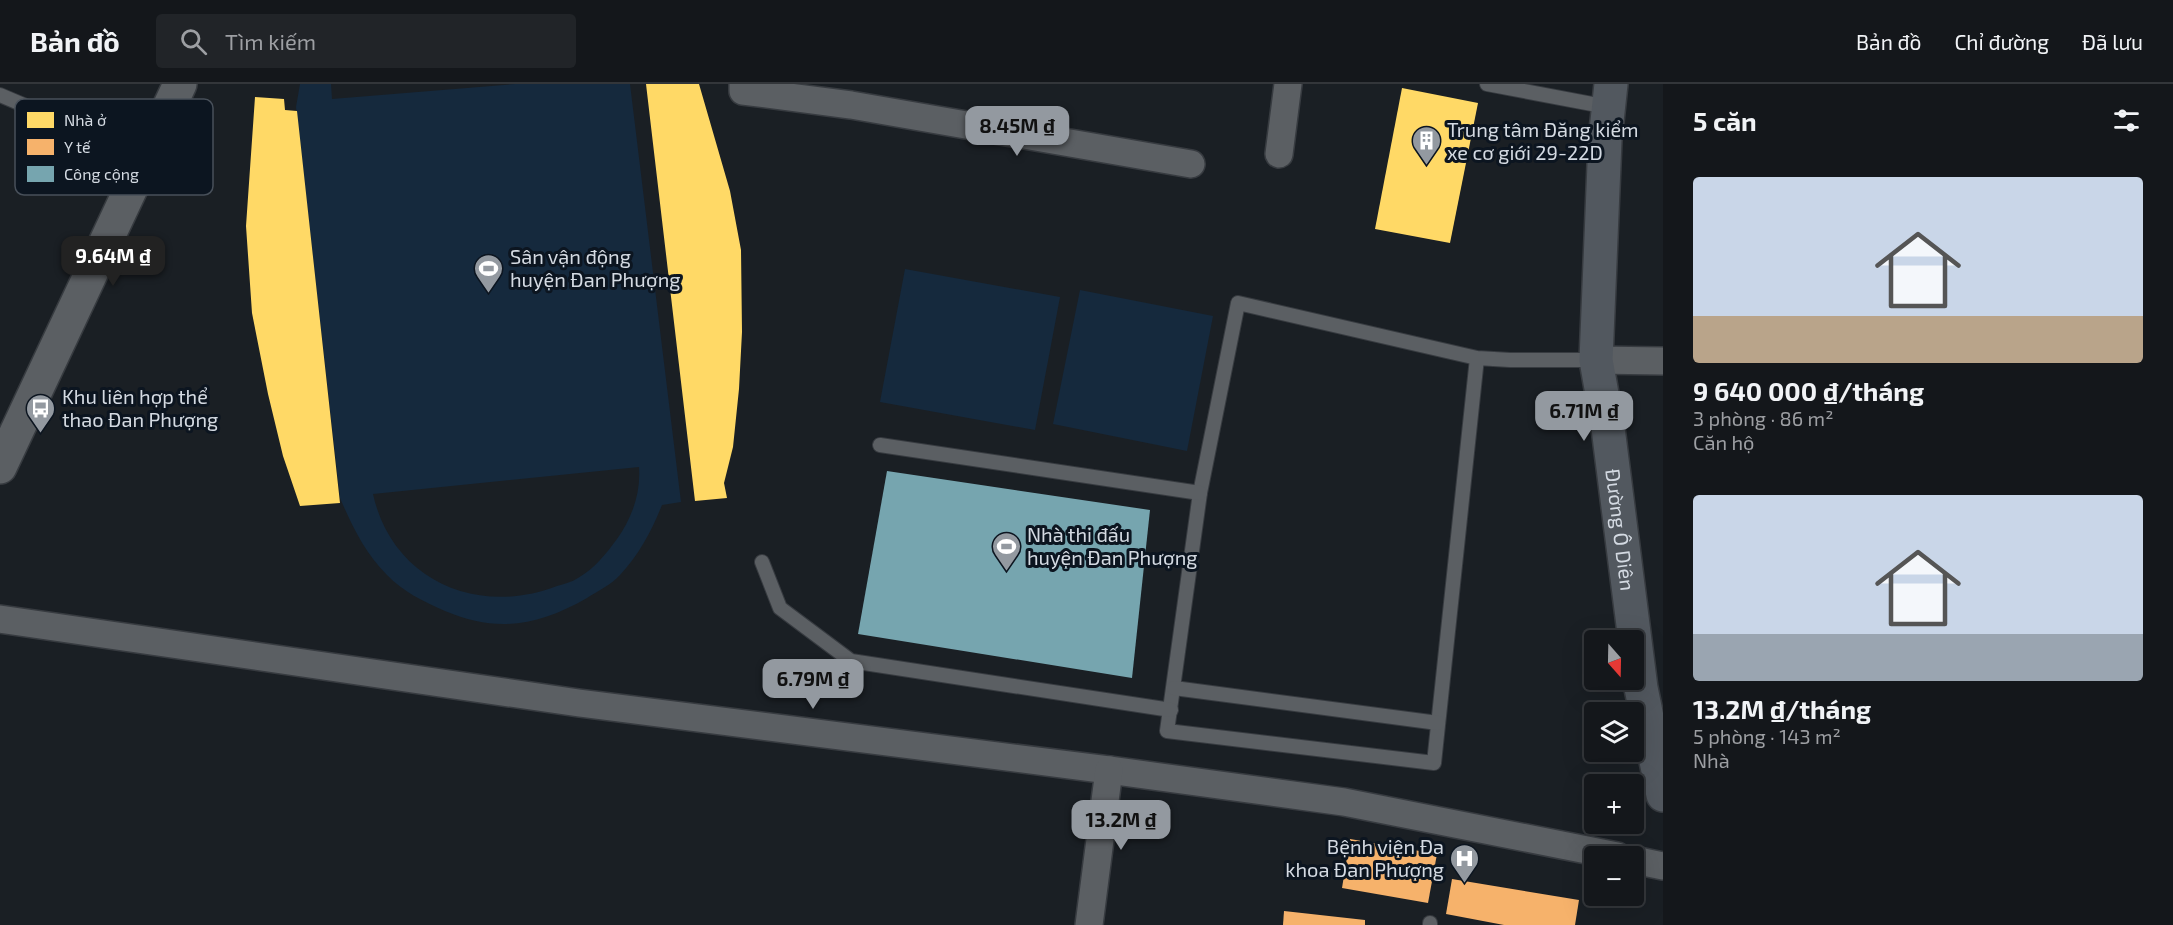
<!DOCTYPE html>
<html lang="vi">
<head>
<meta charset="utf-8">
<style>
	body { margin:0; font-family:"Exo 2",sans-serif; background:#212428; color:#f1f3f6; height:100vh; display:flex; flex-direction:column; font-size:22px; white-space:nowrap }
	* { box-sizing:border-box; margin:0 }
	p { font-size:20px; color:#9d9fa3 }
	.icon { flex:none; width:33px; height:33px; fill:none; stroke:currentColor; stroke-width:2; stroke-linecap:round; stroke-linejoin:round }
	.map { position:relative; flex:1; overflow:hidden }
	.drawer { display:flex; flex-direction:column; background:#14171b; width:510px }
	.drawer>* { flex:none }
	.needle { width:39px; rotate:160deg }
	.fabs { position:absolute; left:1584px; top:546px; display:grid; gap:12px }
	.fabs a { display:grid; place-items:center; width:60px; height:60px; border-radius:6px; background:#14171b; box-shadow:0 6px 24px #0002,0 0 0 2px #33363a; font-size:30px }
	.price { position:absolute; translate:-50% -51px; padding:0 14px; border-radius:12px; background:#9399a0; color:#111; font-size:20px; line-height:39px; filter:drop-shadow(0 2px 3px #0008) }
	.price::after { content:''; position:absolute; left:50%; top:36px; width:18px; height:14px; margin-left:-9px; background:inherit; clip-path:polygon(0 0,100% 0,50% 100%) }
	.price.selected { background:#222; color:#fff }
	ul { padding:0; list-style:none }
	li { display:grid; align-content:center; gap:12px; height:318px; padding:0 30px }
	li span { display:grid; place-items:center; height:186px; border-radius:6px; color:#555 }
	li>.icon { margin-inline-start:auto }
	span .icon { width:108px; height:108px; fill:#fffc; stroke-width:1 }
	li b { font-size:26px }
	h2 { display:flex; justify-content:space-between; align-items:center; height:72px; padding:0 30px; font-size:26px }
	header { display:flex; align-items:center; gap:36px; box-sizing:border-box; height:84px; padding:0 30px; background:#14171b; border-bottom:2px solid #33363a }
	header strong { font-size:28px }
	nav { display:flex; gap:33px; margin-inline-start:auto; font-size:21px }
	.search { width:420px; height:54px; background:#212428; display:flex; align-items:center; gap:15px; box-sizing:border-box; padding:0 21px; border-radius:6px; color:#9d9fa3; font-size:22px }
	main { display:flex; flex:1; min-height:0 }
	.map>svg:first-child { display:block }
	.green { fill:#15293d; fill-rule:evenodd }
	.homes { fill:#ffd966 }
	.health { fill:#f6b26b }
	.public { fill:#76a5af }
	.lines { fill:none; stroke-linecap:round; stroke-linejoin:round }
	.service-casing { stroke:#373b40; stroke-width:16 }
	.minor-casing { stroke:#373b40; stroke-width:30 }
	.tertiary-casing { stroke:#373b40; stroke-width:36 }
	.secondary-casing { stroke:#373b40; stroke-width:36 }
	.service { stroke:#5b5f63; stroke-width:14 }
	.minor { stroke:#5b5f63; stroke-width:27 }
	.tertiary { stroke:#5b5f63; stroke-width:33 }
	.secondary { stroke:#52585f; stroke-width:33 }
	.labels { text-anchor:middle; dominant-baseline:central; stroke-width:6; stroke-linejoin:round; paint-order:stroke }
	.poi-label { font-size:20px; fill:#d4dae2; stroke:#0c1520; text-anchor:start }
	.street-label { font-size:20px; fill:#d4dae2; stroke:#0c1520 }
	.key { fill:#0c1520; stroke:#48505a; stroke-width:1.5 }
	.key-label { font-size:16px; fill:#d4dae2 }
</style>
</head>
<body>
<header>
<strong>Bản đồ</strong>
<div class="search"><svg class="icon" aria-label="search" viewBox="0 0 24 24"><circle cx="10" cy="10" r="6"/><path d="M15 15l6 6"/></svg>Tìm kiếm</div>
<nav><a>Bản đồ</a><a>Chỉ đường</a><a>Đã lưu</a></nav>
</header>
<main>
<div class="map">
<svg width="1663" height="841" viewBox="0 0 1663 841">
	<rect width="100%" height="100%" fill="#1a1f24"/>
	<!-- green -->
	<g class="green">
		<path d="M300,0h31l1,15 183,-15h115l51,418 -19,3c-10,25 -23,50 -42,70 -8,9 -22,16 -33,23 -49,28 -90,35 -142,13 -21,-9 -43,-20 -58,-36 -22,-22 -35,-49 -47,-77l-44,-391zM639,383c2,26 -7,51 -22,72 -11,15 -23,30 -39,39 -6,4 -14,6 -21,8 -80,31 -165,-6 -184,-92z"/>
		<path d="M905,185l155,28 -25,133 -155,-28z"/>
		<path d="M1080,206l133,26 -26,135 -134,-27z"/>
	</g>
	<!-- homes -->
	<g class="homes">
		<path d="M646,0h53l31,107 11,59 1,82 -3,57 -6,58 -9,36 3,15 -32,3z"/>
		<path d="M1402,4l76,15 -28,140 -75,-14z"/>
		<path d="M255,13l29,2 1,11 12,1 43,392 -40,3 -17,-50 -15,-62 -16,-81 -6,-87z"/>
	</g>
	<!-- health -->
	<g class="health">
		<path d="M1350,755l87,15 -9,49 -86,-15z"/>
		<path d="M1452,795l127,21 -4,25h-71l-58,-11z"/>
		<path d="M1284,827l81,9v5h-82z"/>
	</g>
	<!-- public -->
	<path class="public" d="M887,387l263,39 -18,168 -274,-44z"/>
	<g class="lines">
		<defs>
			<g id="service">
				<path d="M1487,0l121,23"/>
				<path d="M0,11l146,62"/>
				<path d="M1477,274l-239,-55 -38,190 -33,238 267,32 43,-405 33,2h86"/>
				<path d="M880,361l320,48"/>
				<path d="M762,478l18,46 71,53 320,49"/>
				<path d="M1174,604l264,35"/>
				<path d="M1430,841v-2"/>
			</g>
			<g id="minor">
				<path d="M743,0v7l108,14 340,59"/>
				<path d="M1279,70l9,-70"/>
				<path d="M1596,276l67,1"/>
				<path d="M0,535l579,84 530,67 235,32 273,54"/>
				<path d="M1634,776l29,6"/>
				<path d="M1089,841l20,-155"/>
			</g>
			<path id="tertiary" d="M0,383l180,-383"/>
			<g id="secondary">
				<path id="s1" d="M1611,0l-6,56 -9,220 12,68 33,260 22,107"/>
			</g>
		</defs>
		<!-- service casing -->
		<use href="#service" class="service-casing"/>
		<!-- minor casing -->
		<use href="#minor" class="minor-casing"/>
		<!-- tertiary casing -->
		<use href="#tertiary" class="tertiary-casing"/>
		<!-- secondary casing -->
		<use href="#secondary" class="secondary-casing"/>
		<!-- service -->
		<use href="#service" class="service"/>
		<!-- minor -->
		<use href="#minor" class="minor"/>
		<!-- tertiary -->
		<use href="#tertiary" class="tertiary"/>
		<!-- secondary -->
		<use href="#secondary" class="secondary"/>
	</g>
	<!-- icons -->
	<defs>
		<symbol id="building-pin" viewBox="-11 -11 22 30"><path d="M0 17L-7.5 6A9.5 9.5 0 1 1 7.5 6Z" fill="#9399a0" stroke="#0c1520"/><path d="M-4-6H4V6H1V3H-1V6H-4ZM-2.5-4.3h1.7v1.8h-1.7ZM.8-4.3h1.7v1.8H.8ZM-2.5-1h1.7V.8h-1.7ZM.8-1h1.7V.8H.8Z" fill="#fff"/></symbol>
		<symbol id="stadium-pin" viewBox="-11 -11 22 30"><path d="M0 17L-7.5 6A9.5 9.5 0 1 1 7.5 6Z" fill="#9399a0" stroke="#0c1520"/><path d="M0-5a6.5 5 0 1 0 0 10a6.5 5 0 1 0 0-10ZM-3.5-1.8h7v3.6h-7Z" fill="#fff"/></symbol>
		<symbol id="bus-pin" viewBox="-11 -11 22 30"><path d="M0 17L-7.5 6A9.5 9.5 0 1 1 7.5 6Z" fill="#9399a0" stroke="#0c1520"/><path d="M-5-6H5V4H4V6H2V4H-2V6H-4V4H-5ZM-3.5-4V0h7V-4ZM-3.5 1.2v1.5H-2V1.2ZM2 1.2v1.5H3.5V1.2Z" fill="#fff"/></symbol>
		<symbol id="hospital-pin" viewBox="-11 -11 22 30"><path d="M0 17L-7.5 6A9.5 9.5 0 1 1 7.5 6Z" fill="#9399a0" stroke="#0c1520"/><path d="M-5-5h3v3.5h4V-5h3V5h-3V1.5h-4V5h-3Z" fill="#fff"/></symbol>
	</defs>
	<g fill-rule="evenodd">
		<use href="#building-pin" x="1410" y="40" width="33" height="45"/>
		<use href="#stadium-pin" x="472" y="168" width="33" height="45"/>
		<use href="#bus-pin" x="24" y="308" width="33" height="45"/>
		<use href="#stadium-pin" x="990" y="446" width="33" height="45"/>
		<use href="#hospital-pin" x="1448" y="758" width="33" height="45"/>
	</g>
	<g class="labels">
		<!-- poi labels -->
		<g class="poi-label">
			<text x="1447" y="45">Trung tâm Đăng kiểm<tspan x="1447" dy="23">xe cơ giới 29-22D</tspan></text>
			<text x="510" y="172">Sân vận động<tspan x="510" dy="23">huyện Đan Phượng</tspan></text>
			<text x="62" y="312">Khu liên hợp thể<tspan x="62" dy="23">thao Đan Phượng</tspan></text>
			<text x="1027" y="450">Nhà thi đấu<tspan x="1027" dy="23">huyện Đan Phượng</tspan></text>
			<text x="1444" y="762" text-anchor="end">Bệnh viện Đa<tspan x="1444" dy="23">khoa Đan Phượng</tspan></text>
		</g>
		<!-- street labels -->
		<g class="street-label">
			<text stroke="none"><textPath href="#s1" startOffset="448">Đường Ô Diên</textPath></text>
		</g>
	</g>
	<!-- legend -->
	<rect x="15" y="15" width="198" height="96" rx="9" class="key"/>
	<rect x="27" y="28" width="27" height="16" fill="#ffd966"/>
	<rect x="27" y="55" width="27" height="16" fill="#f6b26b"/>
	<rect x="27" y="82" width="27" height="16" fill="#76a5af"/>
	<g class="key-label">
		<text x="64" y="42">Nhà ở</text>
		<text x="64" y="69">Y tế</text>
		<text x="64" y="96">Công cộng</text>
	</g>
</svg>
<div class="fabs">
<a><svg class="needle" viewBox="-14 -14 28 28"><path d="M0-13l5 13h-10z" fill="#e53935"/><path d="M0 13l5-13h-10z" fill="#9d9fa3"/></svg></a>
<a><svg class="icon" aria-label="layers" viewBox="0 0 24 24"><path d="M12 4l9 5-9 5-9-5zM3 14l9 5 9-5"/></svg></a>
<a>+</a>
<a>−</a>
</div>
<b class="price" style="left:1017px;top:73px">8.45M ₫</b>
<b class="price selected" style="left:113px;top:203px">9.64M ₫</b>
<b class="price" style="left:1584px;top:358px">6.71M ₫</b>
<b class="price" style="left:813px;top:626px">6.79M ₫</b>
<b class="price" style="left:1121px;top:767px">13.2M ₫</b>
</div>
<section class="drawer">
<h2>5 căn<svg class="icon" aria-label="filters" viewBox="0 0 24 24"><path d="M4 7h16M4 17h16"/><circle cx="9" cy="7" r="2"/><circle cx="15" cy="17" r="2"/></svg></h2>
<ul>
<li><span style="background:linear-gradient(#c9d6e8 75%,#b9a48a 0)"><svg class="icon" aria-label="home" viewBox="0 0 24 24"><path d="M3 11l9-7 9 7M6 9v11h12V9"/></svg></span><div><b>9 640 000 ₫/tháng</b><p>3 phòng · 86 m²</p><p>Căn hộ</p></div></li>
<li><span style="background:linear-gradient(#c9d6e8 75%,#9aa5b1 0)"><svg class="icon" aria-label="home" viewBox="0 0 24 24"><path d="M3 11l9-7 9 7M6 9v11h12V9"/></svg></span><div><b>13.2M ₫/tháng</b><p>5 phòng · 143 m²</p><p>Nhà</p></div></li>
</ul>
</section>
</main>
</body>
</html>
